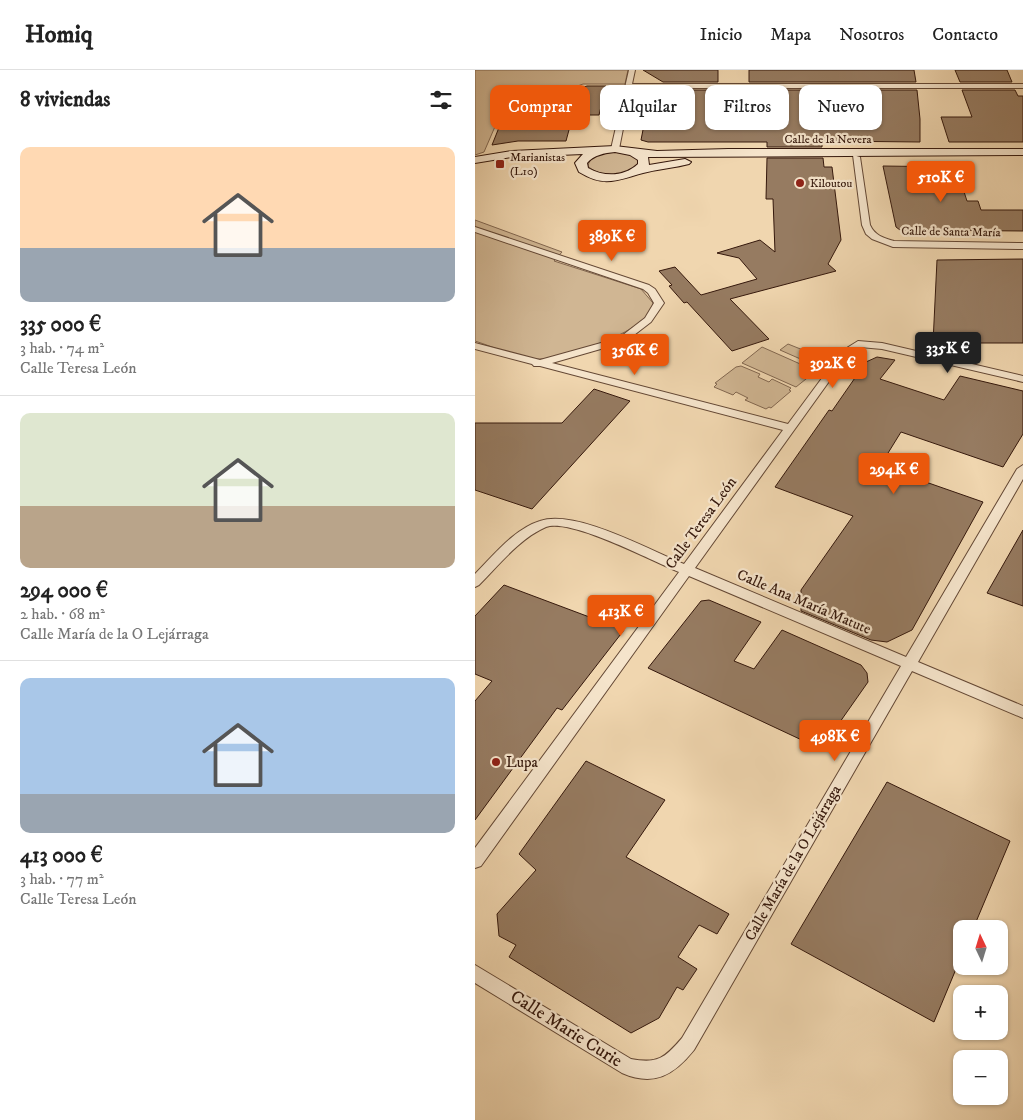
<!DOCTYPE html>
<html lang="es">
<head>
<meta charset="utf-8">
<style>
	body { margin:0; font-family:"IM FELL DW Pica",serif; background:#f2f2f2; color:#222; height:100vh; display:flex; flex-direction:column; font-size:19px; white-space:nowrap }
	* { box-sizing:border-box; margin:0 }
	p { font-size:16px; color:#767676 }
	.icon { flex:none; width:28px; height:28px; fill:none; stroke:currentColor; stroke-width:2; stroke-linecap:round; stroke-linejoin:round }
	.map { position:relative; flex:1; overflow:hidden }
	.side { display:flex; flex-direction:column; background:#fff; width:475px }
	.side>* { flex:none }
	.hud { position:absolute; left:15px; top:15px; width:458px; height:45px; display:flex; gap:10px }
	.needle { width:32px; rotate:356deg }
	.controls { position:absolute; left:478px; top:850px; display:grid; gap:10px }
	.controls a { display:grid; place-items:center; width:55px; height:55px; border-radius:10px; background:#fff; box-shadow:0 1px 4px #0004; font-size:25px }
	.price { position:absolute; translate:-50% -42px; padding:0 11px; border-radius:5px; background:#ea580c; color:#fff; font-size:16px; line-height:32px; filter:drop-shadow(0 1px 2px #0008) }
	.price::after { content:''; position:absolute; left:50%; top:30px; width:15px; height:11px; margin-left:-8px; background:inherit; clip-path:polygon(0 0,100% 0,50% 100%) }
	.price.on { background:#222; color:#fff }
	ul { padding:0; list-style:none }
	li { display:grid; align-content:center; gap:10px; height:265px; padding:0 20px }
	li+li { border-top:1px solid #e0e0e0 }
	li span { display:grid; place-items:center; height:155px; border-radius:10px; color:#555 }
	li>.icon { margin-inline-start:auto }
	span .icon { width:90px; height:90px; fill:#fffc; stroke-width:1 }
	li b { font-size:21px }
	h2 { display:flex; justify-content:space-between; align-items:center; height:60px; padding:0 20px; font-size:21px }
	.pill { padding:0 18px; border-radius:10px; background:#fff; box-shadow:0 1px 4px #0004; font-size:18px; line-height:45px }
	.pill.on { background:#ea580c; color:#fff }
	header { display:flex; align-items:center; gap:30px; box-sizing:border-box; height:70px; padding:0 25px; background:#fff; border-bottom:1px solid #e0e0e0 }
	header strong { font-size:24px }
	nav { display:flex; gap:28px; margin-inline-start:auto; font-size:18px }
	main { display:flex; flex:1; min-height:0 }
	.map>svg:first-child { display:block }
	.green { fill:#d0b693; stroke:#826750 }
	.building { fill:#967b61; stroke:#35180c }
	.lines { fill:none; stroke-linecap:round; stroke-linejoin:round }
	.street-casing { stroke:#644835; stroke-width:2 }
	.secondary-casing { stroke:#35180c; stroke-width:2 }
	.street { fill:#f5e4cb; fill-rule:evenodd }
	.secondary { fill:#f5e4cb; fill-rule:evenodd }
	.poi-dot { fill:#8f2418; stroke:#f5e4cb; stroke-width:2 }
	.labels { text-anchor:middle; dominant-baseline:central; stroke-width:4.5; stroke-linejoin:round; paint-order:stroke }
	.far-street-label { font-size:12px; fill:#35180c; stroke:#f5e4cb }
	.far-poi-label { font-size:12px; fill:#35180c; stroke:#f5e4cb; text-anchor:start }
	.street-label { font-size:15px; fill:#35180c; stroke:#f5e4cb }
	.poi-label { font-size:15px; fill:#35180c; stroke:#f5e4cb; text-anchor:start }
	.near-street-label { font-size:18px; fill:#35180c; stroke:#f5e4cb }
</style>
</head>
<body>
<header>
<strong>Homiq</strong>
<nav><a>Inicio</a><a>Mapa</a><a>Nosotros</a><a>Contacto</a></nav>
</header>
<main>
<section class="side">
<h2>8 viviendas<svg class="icon" aria-label="filters" viewBox="0 0 24 24"><path d="M4 7h16M4 17h16"/><circle cx="9" cy="7" r="2"/><circle cx="15" cy="17" r="2"/></svg></h2>
<ul>
<li><span style="background:linear-gradient(#ffd9b3 65%,#9aa5b1 0)"><svg class="icon" aria-label="home" viewBox="0 0 24 24"><path d="M3 11l9-7 9 7M6 9v11h12V9"/></svg></span><div><b>335 000 €</b><p>3 hab. · 74 m²</p><p>Calle Teresa León</p></div></li>
<li><span style="background:linear-gradient(#dfe7d0 60%,#b9a48a 0)"><svg class="icon" aria-label="home" viewBox="0 0 24 24"><path d="M3 11l9-7 9 7M6 9v11h12V9"/></svg></span><div><b>294 000 €</b><p>2 hab. · 68 m²</p><p>Calle María de la O Lejárraga</p></div></li>
<li><span style="background:linear-gradient(#a9c7e8 75%,#9aa5b1 0)"><svg class="icon" aria-label="home" viewBox="0 0 24 24"><path d="M3 11l9-7 9 7M6 9v11h12V9"/></svg></span><div><b>413 000 €</b><p>3 hab. · 77 m²</p><p>Calle Teresa León</p></div></li>
</ul>
</section>
<div class="map">
<svg width="548" height="1050" viewBox="0 0 548 1050">
	<rect width="100%" height="100%" fill="#f0d6af"/>
	<filter id="stains"><feTurbulence type="fractalNoise" baseFrequency=".004" numOctaves="4"/><feColorMatrix values="0 0 0 0 .2 0 0 0 0 .09 0 0 0 0 .02 0 0 0 .5 -.17"/></filter>
	<radialGradient id="worn" r=".72"><stop offset=".6" stop-color="#630" stop-opacity="0"/><stop offset="1" stop-color="#630" stop-opacity=".3"/></radialGradient>
	<!-- green -->
	<g class="green">
		<path d="M0,0h153l-3,14h-42l-83,31 -16,37 -9,3z"/>
		<path d="M140,81l14,2 8,5 1,6c-11,13 -39,14 -50,2l2,-7 11,-6z"/>
		<path d="M0,150l87,32 -8,9 87,28 12,14c-2,29 -94,58 -119,56 -20,-2 -40,-12 -59,-18z"/>
		<path d="M313,274l25,10 -8,7 -25,-11z"/>
		<path d="M287,277l54,24 -20,16 -54,-24z"/>
		<path d="M266,296l19,8 -2,3 11,5 3,-3 19,9 -2,2 2,1 -20,17 -2,-1 -3,2 -21,-9 3,-2 -12,-6 -3,3 -19,-8 3,-3 -2,-1 21,-16z"/>
	</g>
	<!-- building -->
	<g class="building">
		<path d="M168,0h75v12h-55z"/>
		<path d="M274,0h165l2,12h-167z"/>
		<path d="M480,0h52l5,12h-52z"/>
		<path d="M112,16h19l-7,29h-26l-7,26h-48l-26,4 12,-30 25,-10 -2,9h29l3,-7h6l4,-14z"/>
		<path d="M202,20h40v10h31l1,-10h168l3,29v23l-98,-1v6h-55v-5h-119l-7,-2 9,-46h34z"/>
		<path d="M487,20h53l3,6h5v46h-74l-8,-25h31z"/>
		<path d="M292,88h56l1,9h8l9,73 -13,24 8,7 -106,28 39,40 -37,12 -45,-49 -3,1 -15,-17 3,-1 -13,-14 16,-4 26,28 56,-16 -18,-21 -22,-5 43,-13 15,12 -2,-53h-7z"/>
		<path d="M408,96l73,1 11,34h11l3,9h42v21l-123,-1 -4,-3z"/>
		<path d="M548,189v84h-90l4,-83z"/>
		<path d="M402,287l18,3 -15,19 64,21 16,-24 63,15v43l-20,33 -102,-35 -21,34 103,36 -71,128 -25,12 -16,-2 -70,-29v-21l52,-74 -78,-29 54,-77 3,1 34,-49z"/>
		<path d="M119,319l36,12 -98,108 -57,-19v-67h87z"/>
		<path d="M548,460v76l-36,-13z"/>
		<path d="M29,515l120,45 -62,80 -5,-2 -82,112v-119l17,-20 -17,-7v-58z"/>
		<path d="M234,530l52,22 -27,39 20,8 28,-39 79,35 6,8 1,9 -47,67 -173,-81 53,-67z"/>
		<path d="M111,691l79,39 -39,57 103,57 -12,20 -18,-9 -21,32 19,12 -14,21 -6,-3 -18,31 -28,15 -122,-76 7,-12 -17,-9 -2,-22 39,-44 -17,-16z"/>
		<path d="M412,712l123,59 -37,88h-12v28l-27,65 -143,-78z"/>
	</g>
	<g class="lines">
		<defs>
			<g id="street">
				<path d="M154,0h6l-3,14h391v4h-392l-12,61 -4,2 -4,-2z"/>
				<path d="M378,85l7,2 10,68c5,11 14,13 24,16l129,2v6l-130,-2 -21,-8 -6,-5 -4,-9z"/>
				<path d="M0,157l174,58 6,4 9,14 -13,19 -26,20 -73,21 236,61 54,-73 16,-10 24,2 141,33v6l-141,-33 -22,-2 -12,8 -153,213 211,89 111,-188 6,-4v14l-105,183 105,44v12l-111,-47 -218,379c-20,25 -40,37 -72,23l-147,-90v-18l156,94c27,5 34,-1 51,-21l219,-372 -212,-90 -208,290 -6,2v-20l204,-276c-27,-11 -108,-54 -133,-45 -26,11 -48,39 -67,58l-4,2v-13c18,-18 39,-45 65,-53 36,-12 109,29 144,43l99,-134 -243,-64h-6l-2,-2 -57,-15v-6l65,17 79,-22 26,-20 9,-15 -6,-10 -5,-4 -168,-57z"/>
			</g>
			<path id="secondary" d="M140,76l42,5 71,-2h295v6l-375,2 1,8 36,-6 6,3 -2,2c-15,4 -31,5 -46,9 -26,7 -38,15 -64,-1l-4,-9 8,-9 -71,3 -37,6v-6l37,-6zM140,82l15,3 8,5v4c-14,13 -34,13 -50,4l-1,-5c7,-8 17,-10 28,-11z"/>
		</defs>
		<!-- street casing -->
		<use href="#street" class="street-casing"/>
		<!-- secondary casing -->
		<use href="#secondary" class="secondary-casing"/>
		<!-- street -->
		<use href="#street" class="street"/>
		<!-- secondary -->
		<use href="#secondary" class="secondary"/>
	</g>
	<!-- markers -->
	<g class="poi-dot">
		<rect x="20" y="89" width="10" height="10" rx="2.5"/>
		<circle cx="325" cy="113" r="5"/>
		<circle cx="21" cy="692" r="5"/>
	</g>
	<g class="labels">
		<!-- far-street labels -->
		<g class="far-street-label">
			<text x="353" y="69">Calle de la Nevera</text>
			<text transform="translate(476 162) rotate(1)">Calle de Santa María</text>
		</g>
		<!-- far-poi labels -->
		<g class="far-poi-label">
			<text x="35" y="87">Marianistas<tspan x="35" dy="14">(L10)</tspan></text>
			<text x="335" y="113">Kiloutou</text>
		</g>
		<!-- street labels -->
		<g class="street-label">
			<text transform="translate(226 453) rotate(-54)">Calle Teresa León</text>
			<text transform="translate(329 532) rotate(23)">Calle Ana María Matute</text>
			<text transform="translate(318 793) rotate(-60)">Calle María de la O Lejárraga</text>
		</g>
		<!-- poi labels -->
		<g class="poi-label">
			<text x="31" y="692">Lupa</text>
		</g>
		<!-- near-street labels -->
		<g class="near-street-label">
			<text transform="translate(91 959) rotate(32)">Calle Marie Curie</text>
		</g>
	</g>
	<rect width="100%" height="100%" filter="url(#stains)"/>
	<rect width="100%" height="100%" fill="url(#worn)"/>
</svg>
<div class="controls">
<a><svg class="needle" viewBox="-14 -14 28 28"><path d="M0-13l5 13h-10z" fill="#e53935"/><path d="M0 13l5-13h-10z" fill="#767676"/></svg></a>
<a>+</a>
<a>−</a>
</div>
<b class="price" style="left:466px;top:133px">510K €</b>
<b class="price" style="left:137px;top:192px">389K €</b>
<b class="price on" style="left:473px;top:304px">335K €</b>
<b class="price" style="left:160px;top:306px">356K €</b>
<b class="price" style="left:358px;top:319px">392K €</b>
<b class="price" style="left:419px;top:425px">294K €</b>
<b class="price" style="left:146px;top:567px">413K €</b>
<b class="price" style="left:360px;top:692px">498K €</b>
<div class="hud">
<a class="pill on">Comprar</a>
<a class="pill">Alquilar</a>
<a class="pill">Filtros</a>
<a class="pill">Nuevo</a>
</div>
</div>
</main>
</body>
</html>
